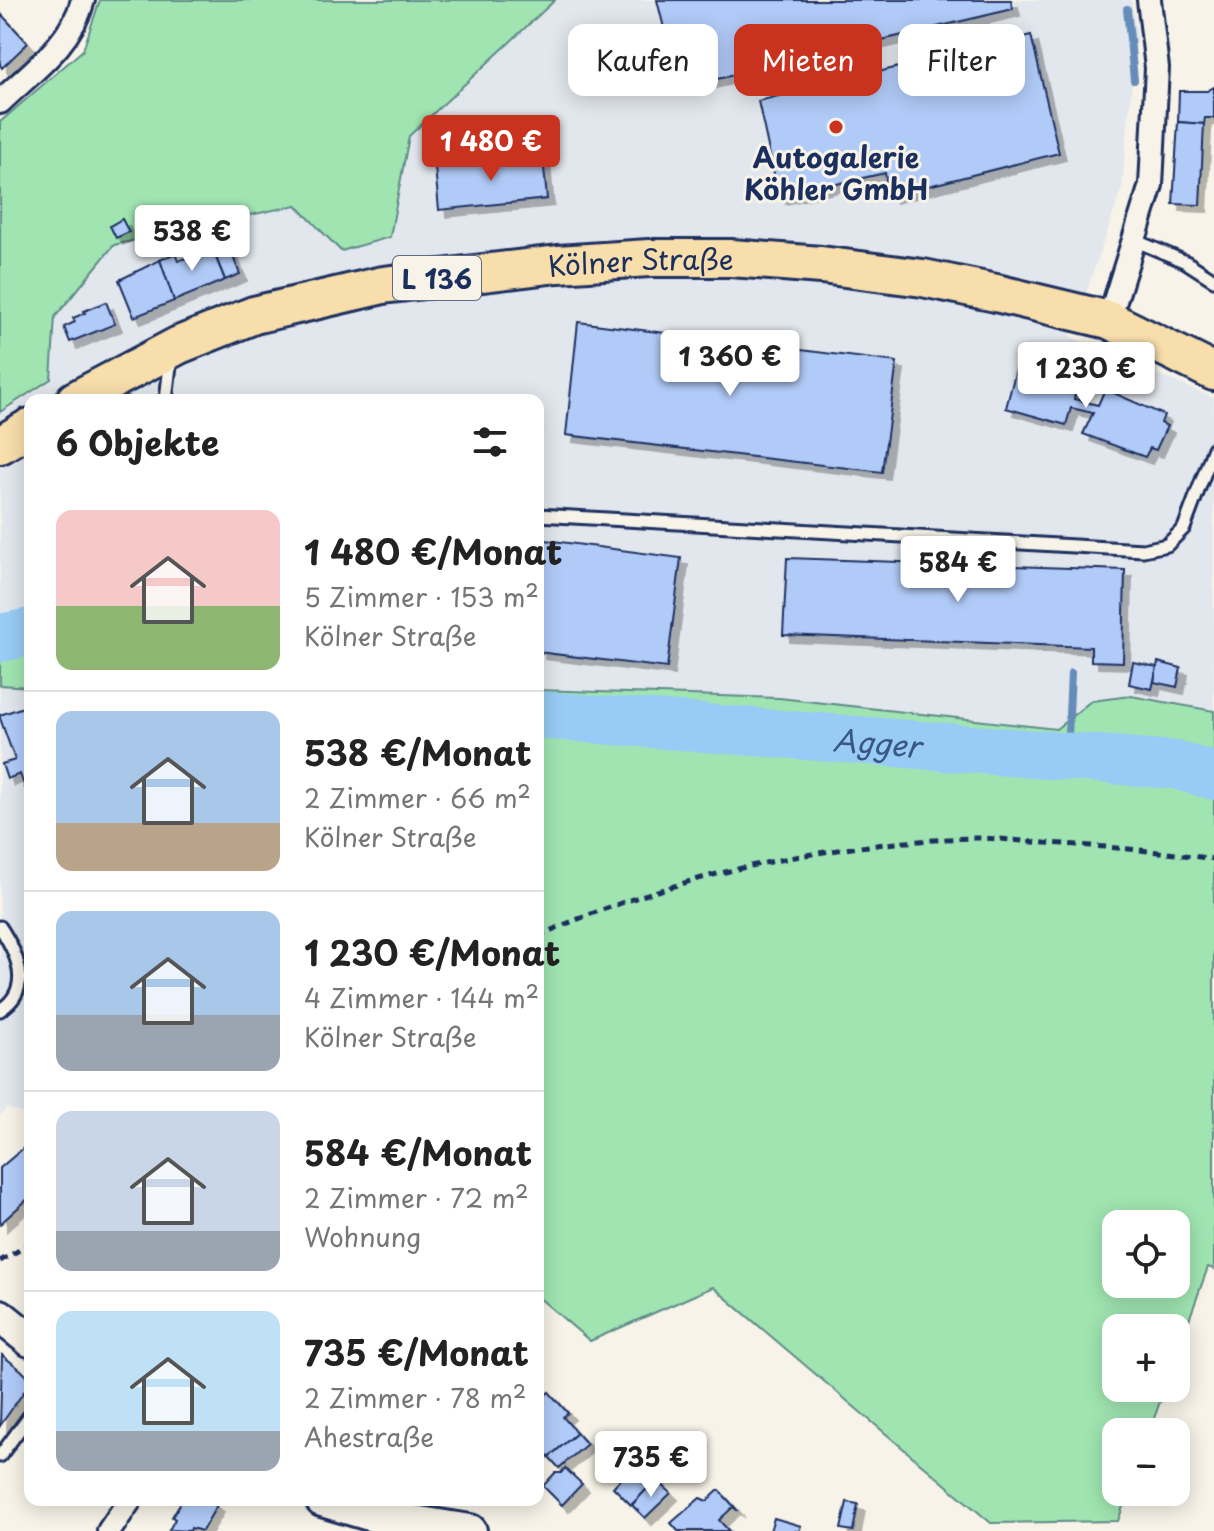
<!DOCTYPE html>
<html lang="de">
<head>
<meta charset="utf-8">
<style>
	body { margin:0; font-family:"Playpen Sans",sans-serif; background:#f2f2f2; color:#222; height:100vh; display:flex; flex-direction:column; font-size:30px; white-space:nowrap }
	* { box-sizing:border-box; margin:0 }
	p { font-size:26px; color:#767676 }
	.icon { flex:none; width:44px; height:44px; fill:none; stroke:currentColor; stroke-width:2; stroke-linecap:round; stroke-linejoin:round }
	.map { position:relative; flex:1; overflow:hidden }
	.drawer { position:absolute; left:24px; top:394px; width:520px; height:1112px; display:flex; flex-direction:column; background:#fff; border-radius:16px; box-shadow:0 4px 20px #0003 }
	.drawer>* { flex:none }
	.guide { position:absolute; left:568px; top:24px; width:526px; height:72px; display:flex; gap:16px }
	.buttons { position:absolute; left:1102px; top:1210px; display:grid; gap:16px }
	.buttons a { display:grid; place-items:center; width:88px; height:88px; border-radius:16px; background:#fff; box-shadow:0 4px 20px #0003; font-size:40px }
	.price { position:absolute; translate:-50% -68px; padding:0 18px; border-radius:8px; background:#fff; color:#222; font-size:26px; line-height:52px; filter:drop-shadow(0 2px 4px #0008) }
	.price::after { content:''; position:absolute; left:50%; top:48px; width:24px; height:18px; margin-left:-12px; background:inherit; clip-path:polygon(0 0,100% 0,50% 100%) }
	.price.selected { background:#c8321e; color:#fff }
	ul { padding:0; list-style:none }
	li { display:flex; align-items:center; gap:24px; height:200px; padding:0 32px }
	li+li { border-top:2px solid #e0e0e0 }
	li span { display:grid; place-items:center; flex:none; width:224px; height:160px; border-radius:16px; color:#555 }
	li>.icon { margin-inline-start:auto }
	span .icon { width:96px; height:96px; fill:#fffc; stroke-width:1 }
	li b { font-size:34px }
	h2 { display:flex; justify-content:space-between; align-items:center; height:96px; padding:0 32px; font-size:34px }
	.tag { padding:0 28px; border-radius:16px; background:#fff; box-shadow:0 4px 20px #0003; font-size:28px; line-height:72px }
	.tag.selected { background:#c8321e; color:#fff }
	.map>svg:first-child { display:block }
	.built { fill:#e2e7ed }
	.green { fill:#a0e5b1; stroke:#5e8a88; stroke-width:2; fill-rule:evenodd }
	.lines { fill:none; stroke-linecap:round; stroke-linejoin:round }
	.stream { stroke:#668db9; stroke-width:8 }
	.river { stroke:#98cbf5; stroke-width:48 }
	.building { fill:#b1cbf8; stroke:#1b2f5e; stroke-width:2; filter:url(#shadow) }
	.service-casing { stroke:#1b2f5e; stroke-width:17 }
	.minor-casing { stroke:#1b2f5e; stroke-width:28 }
	.secondary-casing { stroke:#1b2f5e; stroke-width:38 }
	.primary-casing { stroke:#1b2f5e; stroke-width:42 }
	.path { stroke:#1b2f5e; stroke-width:5; stroke-dasharray:8 6; stroke-linecap:butt }
	.service { stroke:#f7f3e8; stroke-width:11 }
	.minor { stroke:#f7f3e8; stroke-width:22 }
	.secondary { stroke:#f7f3e8; stroke-width:32 }
	.primary { stroke:#f8deab; stroke-width:36 }
	.poi-dot { fill:#c8321e; stroke:#f7f3e8; stroke-width:3 }
	.labels { text-anchor:middle; dominant-baseline:central; stroke-width:6; stroke-linejoin:round; paint-order:stroke }
	.shield { fill:#f7f3e8; stroke:#5d6a87; stroke-width:2 }
	.shield-label { font-size:26px; font-weight:bold; fill:#1b2f5e }
	.poi-label { font-size:28px; font-weight:bold; fill:#1b2f5e; stroke:#f7f3e8 }
	.street-label { font-size:28px; fill:#1b2f5e; stroke:#f7f3e8 }
	.water-label { font-size:30px; font-style:italic; fill:#3a5684; stroke:#f7f3e8 }
</style>
</head>
<body>
<div class="map">
<svg width="1214" height="1531" viewBox="0 0 1214 1531">
	<defs>
		<filter id="shadow"><feDropShadow dx="7" dy="7" stdDeviation="0" flood-color="#0004"/></filter>
	</defs>
	<rect width="100%" height="100%" fill="#f7f3e8"/>
	<filter id="ink" filterUnits="userSpaceOnUse"><feTurbulence type="fractalNoise" baseFrequency=".0125" numOctaves="2"/><feDisplacementMap in="SourceGraphic" scale="16" xChannelSelector="R" yChannelSelector="G"/><feConvolveMatrix kernelMatrix="1 2 1 2 8 2 1 2 1" color-interpolation-filters="sRGB"/></filter>
	<g filter="url(#ink)">
		<!-- built -->
		<g class="built">
			<path d="M555,0h576l6,34 -15,154 -51,149 143,61v313l-83,-15 -40,5 -35,28 -277,-31 -241,-8v-290h-508v215l-30,3v-206l51,-33 4,-62 59,-72 182,-40 45,46 49,-14 19,-101z"/>
			<path d="M0,685l30,2v429l-23,-8 -7,8z"/>
		</g>
		<!-- green -->
		<g class="green">
			<path d="M100,0h455l-146,136 -19,101 -49,14 -45,-46 -182,40 -59,72 -4,62 -51,33v-290l83,-72z"/>
			<path d="M30,615v72l-30,-2v-67z"/>
			<path d="M538,690l241,8 277,31 35,-28 40,-5 83,15v558l-6,-2 -32,89v-28h-60v60h49l-16,44h-33v60h12l-10,29 -127,2 -278,-236 -123,54 -52,-44zM1116,1224h60v60h-60z"/>
		</g>
		<g class="lines">
			<!-- stream -->
			<g class="stream">
				<path d="M1127,9l7,71"/>
				<path d="M1067,756l4,-83"/>
			</g>
			<!-- river -->
			<g class="river">
				<path d="M0,638l30,-6"/>
				<path id="s1" d="M538,715l637,50 39,11"/>
			</g>
		</g>
		<!-- building -->
		<g class="building">
			<path d="M657,0h354l2,9 -334,79z"/>
			<path d="M1,14l27,29 -26,25 -2,-3z"/>
			<path d="M1031,35l28,118 -170,43 -4,-23 -106,24 -21,-96z"/>
			<path d="M1214,87v31h-9l-1,6 -26,-2 1,-31h28z"/>
			<path d="M1178,122l26,2 -4,81 -27,-1z"/>
			<path d="M518,153l1,6 24,-2 4,42 -108,11 -4,-43 73,-7v-6z"/>
			<path d="M122,219l7,13 -13,6 -6,-12z"/>
			<path d="M205,229l7,19 -14,5 -4,-9 -5,2 -4,-9z"/>
			<path d="M227,242l13,32 -15,6 -13,-32z"/>
			<path d="M212,248l13,32 -51,21 -14,-41 15,-7 3,8z"/>
			<path d="M160,260l14,41 -40,16 -15,-37z"/>
			<path d="M106,302l9,22 -45,18 -6,-15 11,-5 -2,-4 12,-5 -1,-2z"/>
			<path d="M578,322l319,40 -15,110 -316,-37z"/>
			<path d="M1018,362l60,17 -4,20 24,6 7,-16 59,26 -3,8 6,3 -11,24 -6,-2 -5,9 -62,-23 10,-21 -22,-5 -5,17 -60,-17z"/>
			<path d="M538,539l143,19 -14,110 -129,-16z"/>
			<path d="M787,558l338,12 -2,92 -32,-1v-14l-308,-12z"/>
			<path d="M1133,662l24,5 -5,22 -23,-5z"/>
			<path d="M1158,662l23,6 -4,19 -23,-5z"/>
			<path d="M29,705l1,3v93l-10,-27 -13,5 -5,-15 13,-4 -15,-42v-3z"/>
			<path d="M27,1145h3v52l-30,27v-56z"/>
			<path d="M2,1355l19,15 9,9v4l-30,43z"/>
			<path d="M549,1392l19,21 -5,4 14,16 -28,24 -11,-13v-43z"/>
			<path d="M577,1433l10,11 -28,24 -10,-11z"/>
			<path d="M631,1460l23,23 -23,22 -18,-18 12,-13 -4,-4z"/>
			<path d="M565,1468l17,16 -20,21 -19,-19 12,-13h6z"/>
			<path d="M656,1479l15,14 -26,25 -13,-13z"/>
			<path d="M719,1490l19,21 -5,-4 -14,13 10,11h-51l-7,-8 29,-25 7,3z"/>
			<path d="M182,1500h27l8,5 -15,26 -11,-3 -1,3 -21,-1 6,-11 -3,-2z"/>
			<path d="M847,1502l11,2 -5,27 -12,-2z"/>
			<path d="M774,1518l27,8 -2,5h-29z"/>
		</g>
		<g class="lines">
			<defs>
				<g id="service">
					<path d="M1134,240l52,22 28,18"/>
					<path d="M166,400l5,-43"/>
					<path d="M538,515l605,35 24,-5 17,-17 30,-80"/>
					<path d="M0,927c17,26 34,62 0,83"/>
					<path d="M0,1456l30,-41"/>
				</g>
				<g id="minor">
					<path d="M0,102c32,-31 71,-57 83,-102"/>
					<path d="M1109,320l42,-135 6,-117 -8,-68"/>
					<path d="M109,1531l21,-31"/>
				</g>
				<g id="secondary">
					<path d="M0,1316l30,24"/>
					<path d="M322,1500l54,16 94,15"/>
				</g>
				<g id="primary">
					<path id="s2" d="M75,400l104,-55 75,-30 129,-30 175,-21 91,-6h82l90,7 102,13 73,15 113,27 105,52"/>
					<path d="M0,445l30,-18"/>
				</g>
			</defs>
			<!-- service casing -->
			<use href="#service" class="service-casing"/>
			<!-- minor casing -->
			<use href="#minor" class="minor-casing"/>
			<!-- secondary casing -->
			<use href="#secondary" class="secondary-casing"/>
			<!-- primary casing -->
			<use href="#primary" class="primary-casing"/>
			<!-- path -->
			<g class="path">
				<path d="M538,936c137,-61 285,-93 435,-98 24,0 48,3 72,5 57,3 113,8 169,16"/>
				<path d="M0,1261l30,-17"/>
			</g>
			<!-- service -->
			<use href="#service" class="service"/>
			<!-- minor -->
			<use href="#minor" class="minor"/>
			<!-- secondary -->
			<use href="#secondary" class="secondary"/>
			<!-- primary -->
			<use href="#primary" class="primary"/>
		</g>
	</g>
	<!-- markers -->
	<circle class="poi-dot" cx="836" cy="127" r="8"/>
	<g class="labels">
		<!-- shield labels -->
		<rect class="shield" x="393" y="256" width="88" height="44" rx="6"/>
		<g class="shield-label">
			<text x="437" y="278">L 136</text>
		</g>
		<!-- poi labels -->
		<g class="poi-label">
			<text x="836" y="156">Autogalerie<tspan x="836" dy="32">Köhler GmbH</tspan></text>
		</g>
		<!-- street labels -->
		<g class="street-label">
			<text stroke="none"><textPath href="#s2" startOffset="590">Kölner Straße</textPath></text>
		</g>
		<!-- water labels -->
		<g class="water-label">
			<text stroke="none"><textPath href="#s1" startOffset="340">Agger</textPath></text>
		</g>
	</g>
</svg>
<div class="buttons">
<a><svg class="icon" aria-label="locate" viewBox="0 0 24 24"><circle cx="12" cy="12" r="6"/><path d="M12 2v4M12 18v4M2 12h4M18 12h4"/></svg></a>
<a>+</a>
<a>−</a>
</div>
<b class="price selected" style="left:491px;top:183px">1 480 €</b>
<b class="price" style="left:192px;top:273px">538 €</b>
<b class="price" style="left:730px;top:398px">1 360 €</b>
<b class="price" style="left:1086px;top:410px">1 230 €</b>
<b class="price" style="left:958px;top:604px">584 €</b>
<b class="price" style="left:651px;top:1499px">735 €</b>
<div class="guide">
<a class="tag">Kaufen</a>
<a class="tag selected">Mieten</a>
<a class="tag">Filter</a>
</div>
<section class="drawer">
<h2>6 Objekte<svg class="icon" aria-label="filters" viewBox="0 0 24 24"><path d="M4 7h16M4 17h16"/><circle cx="9" cy="7" r="2"/><circle cx="15" cy="17" r="2"/></svg></h2>
<ul>
<li><span style="background:linear-gradient(#f6c9c9 60%,#8fb573 0)"><svg class="icon" aria-label="home" viewBox="0 0 24 24"><path d="M3 11l9-7 9 7M6 9v11h12V9"/></svg></span><div><b>1 480 €/Monat</b><p>5 Zimmer · 153 m²</p><p>Kölner Straße</p></div></li>
<li><span style="background:linear-gradient(#a9c7e8 70%,#b9a48a 0)"><svg class="icon" aria-label="home" viewBox="0 0 24 24"><path d="M3 11l9-7 9 7M6 9v11h12V9"/></svg></span><div><b>538 €/Monat</b><p>2 Zimmer · 66 m²</p><p>Kölner Straße</p></div></li>
<li><span style="background:linear-gradient(#a9c7e8 65%,#9aa5b1 0)"><svg class="icon" aria-label="home" viewBox="0 0 24 24"><path d="M3 11l9-7 9 7M6 9v11h12V9"/></svg></span><div><b>1 230 €/Monat</b><p>4 Zimmer · 144 m²</p><p>Kölner Straße</p></div></li>
<li><span style="background:linear-gradient(#c9d6e8 75%,#9aa5b1 0)"><svg class="icon" aria-label="home" viewBox="0 0 24 24"><path d="M3 11l9-7 9 7M6 9v11h12V9"/></svg></span><div><b>584 €/Monat</b><p>2 Zimmer · 72 m²</p><p>Wohnung</p></div></li>
<li><span style="background:linear-gradient(#bfe0f5 75%,#9aa5b1 0)"><svg class="icon" aria-label="home" viewBox="0 0 24 24"><path d="M3 11l9-7 9 7M6 9v11h12V9"/></svg></span><div><b>735 €/Monat</b><p>2 Zimmer · 78 m²</p><p>Ahestraße</p></div></li>
</ul>
</section>
</div>
</body>
</html>
